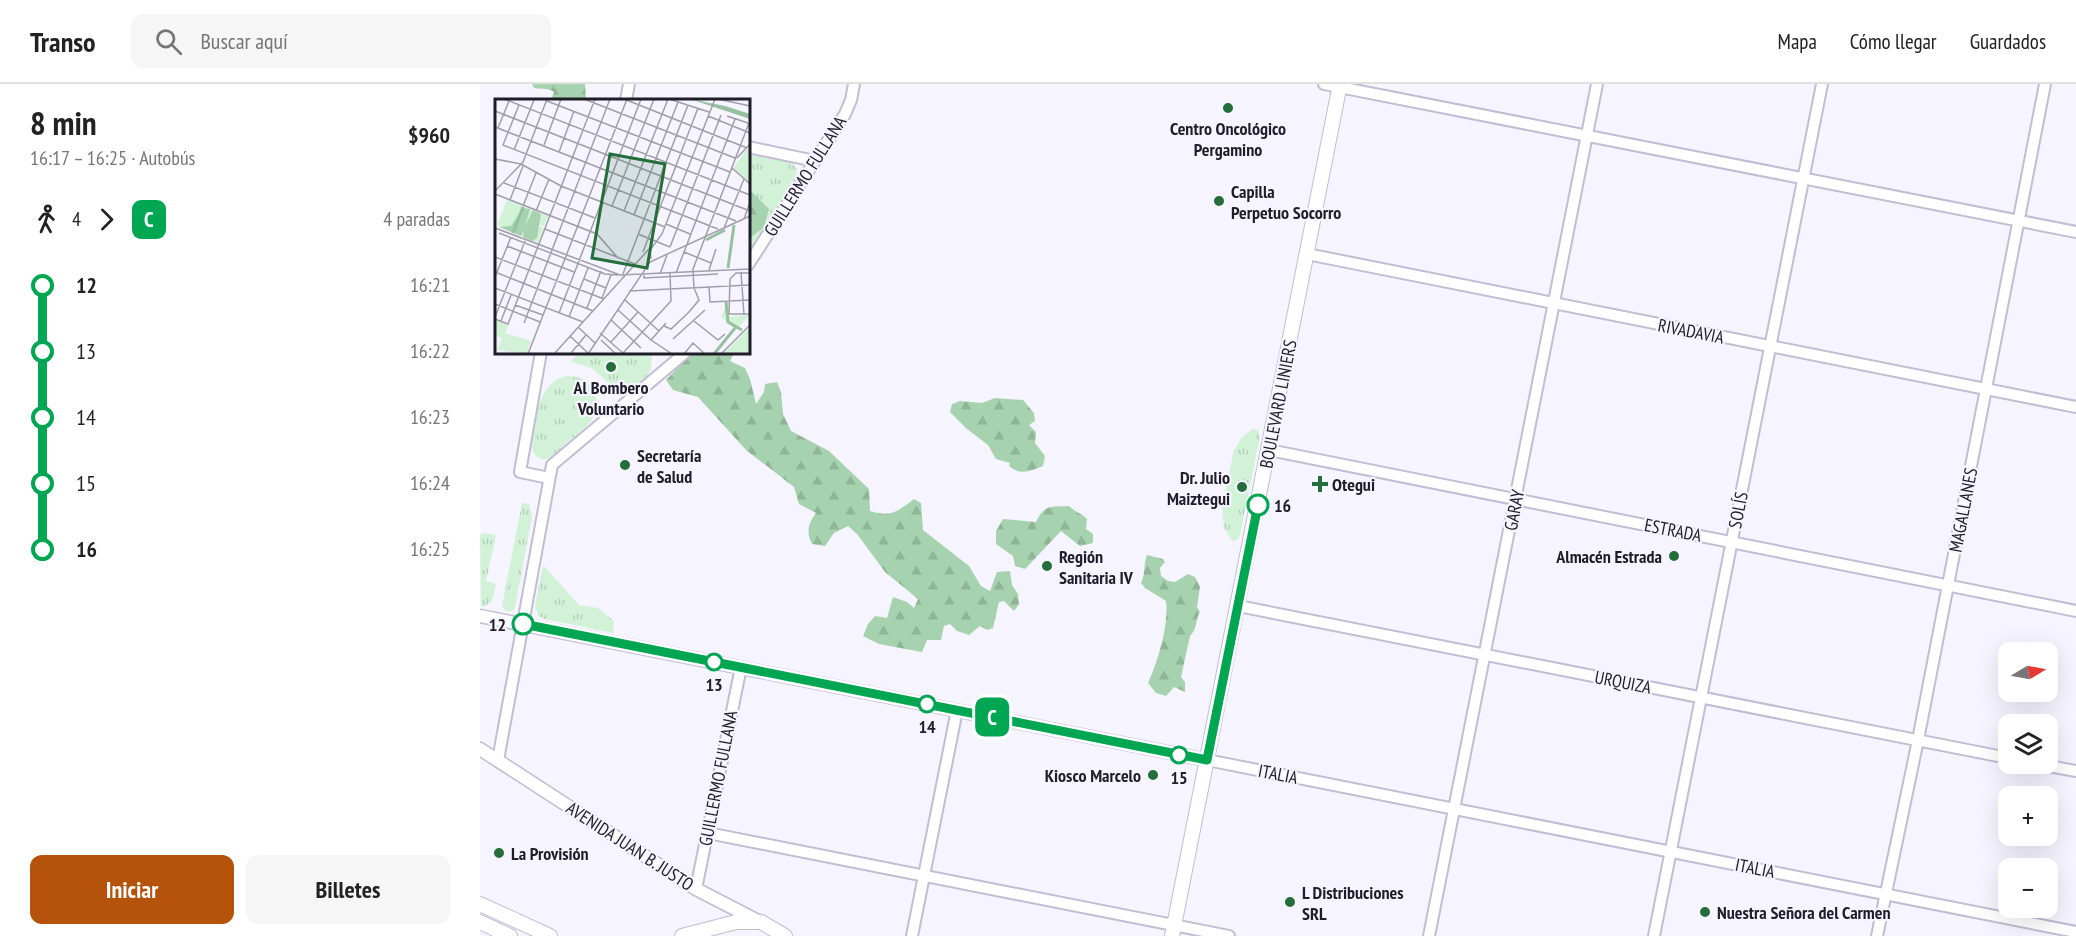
<!DOCTYPE html>
<html lang="es">
<head>
<meta charset="utf-8">
<style>
	:root { --surface:#fff; --page:#f6f6f6; --text:#222; --muted:#767676; --line:#e0e0e0; --accent:#b45309 }
	body { margin:0; font-family:"PT Sans Narrow",sans-serif; background:var(--page); color:var(--text); height:100vh; display:flex; flex-direction:column; font-size:22px; white-space:nowrap }
	* { box-sizing:border-box; margin:0 }
	p { font-size:20px; color:var(--muted) }
	.icon { flex:none; width:33px; height:33px; fill:none; stroke:currentColor; stroke-width:2; stroke-linecap:round; stroke-linejoin:round }
	.map { position:relative; flex:1; overflow:hidden }
	.panel { display:flex; flex-direction:column; background:var(--surface); width:480px }
	.panel>* { flex:none }
	.badge { padding:0 12px; border-radius:9px; font-size:21px; line-height:39px }
	.needle { width:39px; rotate:80deg }
	.controls { position:absolute; left:1518px; top:558px; display:grid; gap:12px }
	.controls a { display:grid; place-items:center; width:60px; height:60px; border-radius:12px; background:var(--surface); box-shadow:0 6px 24px #0002; font-size:30px }
	.map>.badge { position:absolute; translate:-50% -50%; box-shadow:0 0 0 3px #fff }
	.legs { display:flex; align-items:center; gap:9px; height:66px; padding:0 30px; font-size:20px }
	.legs p { margin-inline-start:auto }
	.summary { display:flex; align-items:center; justify-content:space-between; height:102px; padding:0 30px }
	h1 { font-size:33px; font-weight:700; line-height:45px }
	.cta { display:flex; gap:12px; margin-top:auto; padding:12px 30px }
	.cta a { flex:1; height:69px; border-radius:12px; background:var(--accent); color:#fff; font-size:24px; font-weight:700; line-height:69px; text-align:center }
	.cta a+a { background:var(--page); color:var(--text) }
	ul { padding:0 30px; list-style:none }
	li { display:flex; align-items:center; gap:21px; height:66px; font-size:22px }
	li i { display:grid; place-items:center; width:9px; height:100%; margin:0 8px; background:currentColor }
	li i::after { content:''; width:15px; height:15px; margin:-8px; border:4px solid; border-radius:50%; background:var(--surface) }
	li p { margin-inline-start:auto }
	li:first-child i { background:linear-gradient(#0000 50%,currentColor 0) }
	li:last-child i { background:linear-gradient(currentColor 50%,#0000 0) }
	header { display:flex; align-items:center; gap:36px; box-sizing:border-box; height:84px; padding:0 30px; background:var(--surface); border-bottom:2px solid var(--line) }
	header strong { font-size:28px }
	nav { display:flex; gap:33px; margin-inline-start:auto; font-size:21px }
	.search { width:420px; height:54px; background:var(--page); display:flex; align-items:center; gap:15px; box-sizing:border-box; padding:0 21px; border-radius:12px; color:var(--muted); font-size:22px }
	main { display:flex; flex:1; min-height:0 }
	.map>svg:first-child { display:block }
	.grass { fill:url(#grass-tufts) }
	.forest { fill:url(#forest-firs) }
	.lines { fill:none; stroke-linecap:round; stroke-linejoin:round }
	.minor-casing { stroke:#c0bdd5; stroke-width:14 }
	.tertiary-casing { stroke:#c0bdd5; stroke-width:15 }
	.secondary-casing { stroke:#c0bdd5; stroke-width:16 }
	.minor { stroke:#fff; stroke-width:10 }
	.tertiary { stroke:#fff; stroke-width:12 }
	.secondary { stroke:#fff; stroke-width:14 }
	.line-1-casing { stroke:#fff; stroke-width:14 }
	.line-1 { stroke:#00a651; stroke-width:9 }
	.poi-dot { fill:#236e3b; stroke:#f6f4ff; stroke-width:2 }
	.stop-1-dot { fill:#fff; stroke:#00a651; stroke-width:3 }
	.labels { text-anchor:middle; dominant-baseline:central; stroke-width:4.5; stroke-linejoin:round; paint-order:stroke }
	.poi-label { font-size:18px; font-weight:bold; fill:#1f1d26; stroke:#f6f4ff; text-anchor:start }
	.street-label { font-size:18px; fill:#1f1d26; stroke:#f6f4ff }
	.stop-label { font-size:18px; font-weight:bold; fill:#1f1d26; stroke:#f6f4ff }
	.inset-river { fill:none; stroke:#96c09f; stroke-width:3 }
	.inset-road { fill:none; stroke:#a09ea8; stroke-width:1.5 }
	.view { fill:#236e3b; fill-opacity:0.15; stroke:#236e3b; stroke-width:3 }
	.inset-edge { fill:none; stroke:#1f1d26; stroke-width:3 }
</style>
</head>
<body>
<header>
<strong>Transo</strong>
<div class="search"><svg class="icon" aria-label="search" viewBox="0 0 24 24"><circle cx="10" cy="10" r="6"/><path d="M15 15l6 6"/></svg>Buscar aquí</div>
<nav><a>Mapa</a><a>Cómo llegar</a><a>Guardados</a></nav>
</header>
<main>
<section class="panel">
<div class="summary"><div><h1>8 min</h1><p>16:17 – 16:25 · Autobús</p></div><b>$960</b></div>
<div class="legs"><svg class="icon" aria-label="walk" viewBox="0 0 24 24"><circle cx="13" cy="4" r="2"/><path d="M13 8l-2 6 4 7M11 14l-3 7M7 12l3-4h3l4 4"/></svg>4<svg class="icon" aria-label="forward" viewBox="0 0 24 24"><path d="M9 5l7 7-7 7"/></svg><b class="badge" style="background:#00a651;color:#fff">C</b><p>4 paradas</p></div>
<ul>
<li><i style="color:#00a651"></i><b>12</b><p>16:21</p></li>
<li><i style="color:#00a651"></i><span>13</span><p>16:22</p></li>
<li><i style="color:#00a651"></i><span>14</span><p>16:23</p></li>
<li><i style="color:#00a651"></i><span>15</span><p>16:24</p></li>
<li><i style="color:#00a651"></i><b>16</b><p>16:25</p></li>
</ul>
<div class="cta"><a>Iniciar</a><a>Billetes</a></div>
</section>
<div class="map">
<svg width="1596" height="852" viewBox="0 0 1596 852">
	<defs>
		<pattern id="grass-tufts" width="24" height="20" patternUnits="userSpaceOnUse" patternTransform="scale(1.5)"><rect width="24" height="20" fill="#d2f2d8"/><path d="M3 7l-1-3M5 7V3M7 7l1-3M15 17l-1-3M17 17v-4M19 17l1-3" fill="none" stroke="#b4cfb9"/></pattern>
		<pattern id="forest-firs" width="22" height="20" patternUnits="userSpaceOnUse" patternTransform="scale(1.5)"><rect width="22" height="20" fill="#a7d2af"/><path d="M5 1l3.5 6h-7zM16 11l3.5 6h-7z" fill="#8fb496"/></pattern>
	</defs>
	<rect width="100%" height="100%" fill="#f6f4ff"/>
	<g class="grass">
		<path d="M269,70L311,78L317,85L316,94L269,168Z"/>
		<path d="M102,269H172L171,285L168,291L157,300L150,303H139L130,301L112,284L91,278V276Z"/>
		<path d="M86,292C98,292 107,295 113,306C127,331 101,347 84,361C79,366 72,374 66,375C58,376 54,371 52,365C55,340 56,299 86,292Z"/>
		<path d="M773,345L778,346L780,353L760,451L757,456L752,457L744,444L742,424L754,366L762,353Z"/>
		<path d="M42,419L49,420L52,433L35,523L32,527L27,528L22,522Z"/>
		<path d="M3,449L16,451L6,497L16,500C14,510 14,521 1,523L0,451Z"/>
		<path d="M63,481L99,521L118,524L134,537L133,549L65,535L58,532L55,521Z"/>
	</g>
	<g class="forest">
		<path d="M52,0H105L106,16H71L74,8C67,3 61,6 54,4Z"/>
		<path d="M269,105L289,125L284,143L269,155Z"/>
		<path d="M212,269H254L250,277L265,284L270,295L276,320L284,308L285,300L297,298L301,308L303,330L311,347L349,367L389,405L390,427C411,434 418,427 434,415L441,419L443,446L489,482L501,502L510,507L517,488L530,487L532,501L538,510L539,520L534,527L524,517L519,518L513,544L507,546L500,542L489,551L477,547L470,540L464,542L461,556H447L442,568L399,560L383,552L388,540L395,532L407,534L413,513L427,518L434,524L438,515L405,488L377,450L368,442L354,449L345,462L332,460C326,448 328,440 336,429L319,420L314,403L266,366L218,313L193,306L186,296Z"/>
		<path d="M515,314L543,316L554,329L555,337L549,341L556,348L555,359L565,372L563,382C551,387 540,392 529,382L530,379L516,375L508,361L487,345L470,328L472,320L480,317L502,319Z"/>
		<path d="M589,422C595,428 601,429 607,435L606,445L613,450V459L600,462L581,447L545,485L535,482L533,472L516,460V447L523,435L556,438C565,420 570,423 589,422Z"/>
		<path d="M667,471L683,475L685,478L680,484L681,492L688,497L695,498L708,490L715,493L720,503L717,523L720,528C715,536 718,544 710,552L701,593L705,598V608L694,603L686,612L676,609L668,599C678,577 689,541 686,517L665,504L661,499C666,489 663,481 667,471Z"/>
	</g>
	<g class="lines">
		<defs>
			<g id="minor">
				<path d="M844,0L1596,148"/>
				<path d="M146,16L149,0"/>
				<path d="M268,63L335,77"/>
				<path d="M827,170L1596,323"/>
				<path d="M268,181L365,30L371,16L374,0"/>
				<path d="M61,268L40,388L69,394"/>
				<path d="M789,366L1596,527"/>
				<path d="M758,522L1528,674"/>
				<path d="M18,676L72,381L206,268"/>
				<path d="M727,676L1596,848"/>
				<path d="M1558,680L1596,687"/>
				<path d="M228,749L749,852"/>
				<path d="M216,805L261,583"/>
				<path d="M432,852L477,626"/>
				<path d="M949,852L1117,0"/>
				<path d="M1174,852L1342,0"/>
				<path d="M1397,852L1438,656L1565,0"/>
			</g>
			<g id="tertiary">
				<path d="M0,532L727,676"/>
				<path d="M0,665L216,805L280,838"/>
			</g>
			<g id="secondary">
				<path d="M0,820L70,852"/>
				<path d="M0,838L30,852"/>
				<path d="M202,852L256,838H281L305,852"/>
				<path d="M692,852L860,0"/>
			</g>
		</defs>
		<use href="#minor" class="minor-casing"/>
		<use href="#tertiary" class="tertiary-casing"/>
		<use href="#secondary" class="secondary-casing"/>
		<use href="#minor" class="minor"/>
		<use href="#tertiary" class="tertiary"/>
		<use href="#secondary" class="secondary"/>
	</g>
	<g class="lines">
		<defs>
			<path id="line-1" d="M43,540L727,676L778,421"/>
		</defs>
		<use href="#line-1" class="line-1-casing"/>
		<use href="#line-1" class="line-1"/>
	</g>
	<g class="poi-dot">
		<circle cx="748" cy="24" r="6"/>
		<circle cx="739" cy="117" r="6"/>
		<circle cx="131" cy="283" r="6"/>
		<circle cx="145" cy="381" r="6"/>
		<path d="M837 391h6v6h6v6h-6v6h-6v-6h-6v-6h6z"/>
		<circle cx="762" cy="403" r="6"/>
		<circle cx="1194" cy="472" r="6"/>
		<circle cx="567" cy="482" r="6"/>
		<circle cx="673" cy="691" r="6"/>
		<circle cx="19" cy="769" r="6"/>
		<circle cx="810" cy="818" r="6"/>
		<circle cx="1225" cy="828" r="6"/>
	</g>
	<g class="stop-1-dot">
		<circle cx="778" cy="421" r="10"/>
		<circle cx="43" cy="540" r="10"/>
		<circle cx="234" cy="578" r="8"/>
		<circle cx="447" cy="620" r="8"/>
		<circle cx="699" cy="671" r="8"/>
	</g>
	<g class="labels">
		<g class="poi-label">
			<text x="748" y="44" text-anchor="middle">Centro Oncológico<tspan x="748" dy="21">Pergamino</tspan></text>
			<text x="751" y="107">Capilla<tspan x="751" dy="21">Perpetuo Socorro</tspan></text>
			<text x="131" y="303" text-anchor="middle">Al Bombero<tspan x="131" dy="21">Voluntario</tspan></text>
			<text x="157" y="371">Secretaría<tspan x="157" dy="21">de Salud</tspan></text>
			<text x="750" y="393" text-anchor="end">Dr. Julio<tspan x="750" dy="21">Maiztegui</tspan></text>
			<text x="852" y="400">Otegui</text>
			<text x="579" y="472">Región<tspan x="579" dy="21">Sanitaria IV</tspan></text>
			<text x="1182" y="472" text-anchor="end">Almacén Estrada</text>
			<text x="661" y="691" text-anchor="end">Kiosco Marcelo</text>
			<text x="31" y="769">La Provisión</text>
			<text x="822" y="808">L Distribuciones<tspan x="822" dy="21">SRL</tspan></text>
			<text x="1237" y="828">Nuestra Señora del Carmen</text>
		</g>
		<g class="street-label">
			<text transform="translate(325 92) rotate(-58)">GUILLERMO FULLANA</text>
			<text transform="translate(1211 247) rotate(11)">RIVADAVIA</text>
			<text transform="translate(798 320) rotate(-79)">BOULEVARD LINIERS</text>
			<text transform="translate(1034 426) rotate(-79)">GARAY</text>
			<text transform="translate(1258 426) rotate(-79)">SOLÍS</text>
			<text transform="translate(1483 426) rotate(-79)">MAGALLANES</text>
			<text transform="translate(1193 446) rotate(11)">ESTRADA</text>
			<text transform="translate(1143 598) rotate(11)">URQUIZA</text>
			<text transform="translate(798 690) rotate(11)">ITALIA</text>
			<text transform="translate(238 694) rotate(-79)">GUILLERMO FULLANA</text>
			<text transform="translate(150 762) rotate(33)">AVENIDA JUAN B. JUSTO</text>
			<text transform="translate(1275 784) rotate(11)">ITALIA</text>
		</g>
		<g class="stop-label">
			<text x="794" y="421" text-anchor="start">16</text>
			<text x="26" y="540" text-anchor="end">12</text>
			<text x="234" y="600">13</text>
			<text x="447" y="642">14</text>
			<text x="699" y="693">15</text>
		</g>
	</g>
	<g transform="translate(15 15)">
		<rect width="255" height="255" fill="#f6f4ff"/>
		<path d="M255,46V85L238,69ZM12,101L53,117L49,127L36,124L49,129L43,144L2,126ZM233,202L234,218L255,216L241,231L226,218ZM0,221L13,226L10,234L36,242L32,255L2,251L7,239L0,236ZM255,228V255H228Z" fill="#d2f2d8"/>
		<path d="M28,109L35,110L30,127L38,111L46,115L42,139L37,142L28,138L29,131L26,137L4,128L16,127Z" fill="#a7d2af"/>
		<path d="M195,0L230,7L255,15V20Z" fill="#96c09f"/>
		<path class="inset-river" d="M18,134L28,108M211,141L230,131M233,169L239,126M231,203L233,223L247,231M219,255L240,229"/>
		<path class="inset-road" d="M9,0L255,96M89,0L240,59M129,0L252,49M174,0L214,13M223,0L255,7M52,2L235,73M24,6L8,46L223,130M0,12L255,112M213,17L255,34M232,17L253,24M0,28L241,122M3,29L14,2M49,46L66,0M19,51L39,1M64,53L79,12M242,59L255,45M0,60L26,65M26,65L66,87L170,128M237,69L255,85M9,84L100,119M0,92L28,63L52,0M0,95L102,135L123,159M15,101L28,67M28,107L41,74M117,107L159,0M41,112L54,80M129,112L173,0M139,116L183,3M249,120L255,103M171,125L195,135M0,129L125,176L255,170M229,129L249,80M50,130L140,165M4,134L110,175L123,176M143,135L175,148M12,147L79,173M175,148L226,16M148,153L203,9M189,153L216,164M0,158L109,200M156,160L155,151L167,135L220,0M214,171L221,150M0,173L98,212M246,173L249,216M181,174L240,20M255,174H241L235,180L234,215H255M128,175L193,6M165,175L172,156M149,176V179L223,175M0,178L16,138M89,180L111,189M214,188L215,203L255,201M0,189L88,223M199,189L198,170L254,24M134,192L255,186M107,199L116,176M130,201L164,232M0,205L45,223M20,206L48,216M92,209L106,172M123,211L156,241L177,255M64,214L146,0M0,218L30,142M74,218L93,169M0,220L13,225L100,0M116,221L146,249M6,222L16,196M199,222L223,241L230,235M29,224L115,0M169,227L176,230L194,213L204,201L199,189M83,228L100,244M105,234L129,255M75,237L93,254M178,240L210,211M106,241L121,255M156,241L171,224M116,243L143,213M76,254L91,236M128,254L176,202L175,174M33,255L132,0M59,255L154,150M93,255L155,163L255,117M189,255L198,244L210,255M226,255L255,226"/>
		<path class="view" d="M115,55L170,65L152,169L97,159Z"/>
		<rect width="255" height="255" class="inset-edge"/>
	</g>
</svg>
<div class="controls">
<a><svg class="needle" viewBox="-14 -14 28 28"><path d="M0-13l5 13h-10z" fill="#e53935"/><path d="M0 13l5-13h-10z" fill="#767676"/></svg></a>
<a><svg class="icon" aria-label="layers" viewBox="0 0 24 24"><path d="M12 4l9 5-9 5-9-5zM3 14l9 5 9-5"/></svg></a>
<a>+</a>
<a>−</a>
</div>
<b class="badge" style="left:512px;top:633px;background:#00a651;color:#fff">C</b>
</div>
</main>
</body>
</html>
